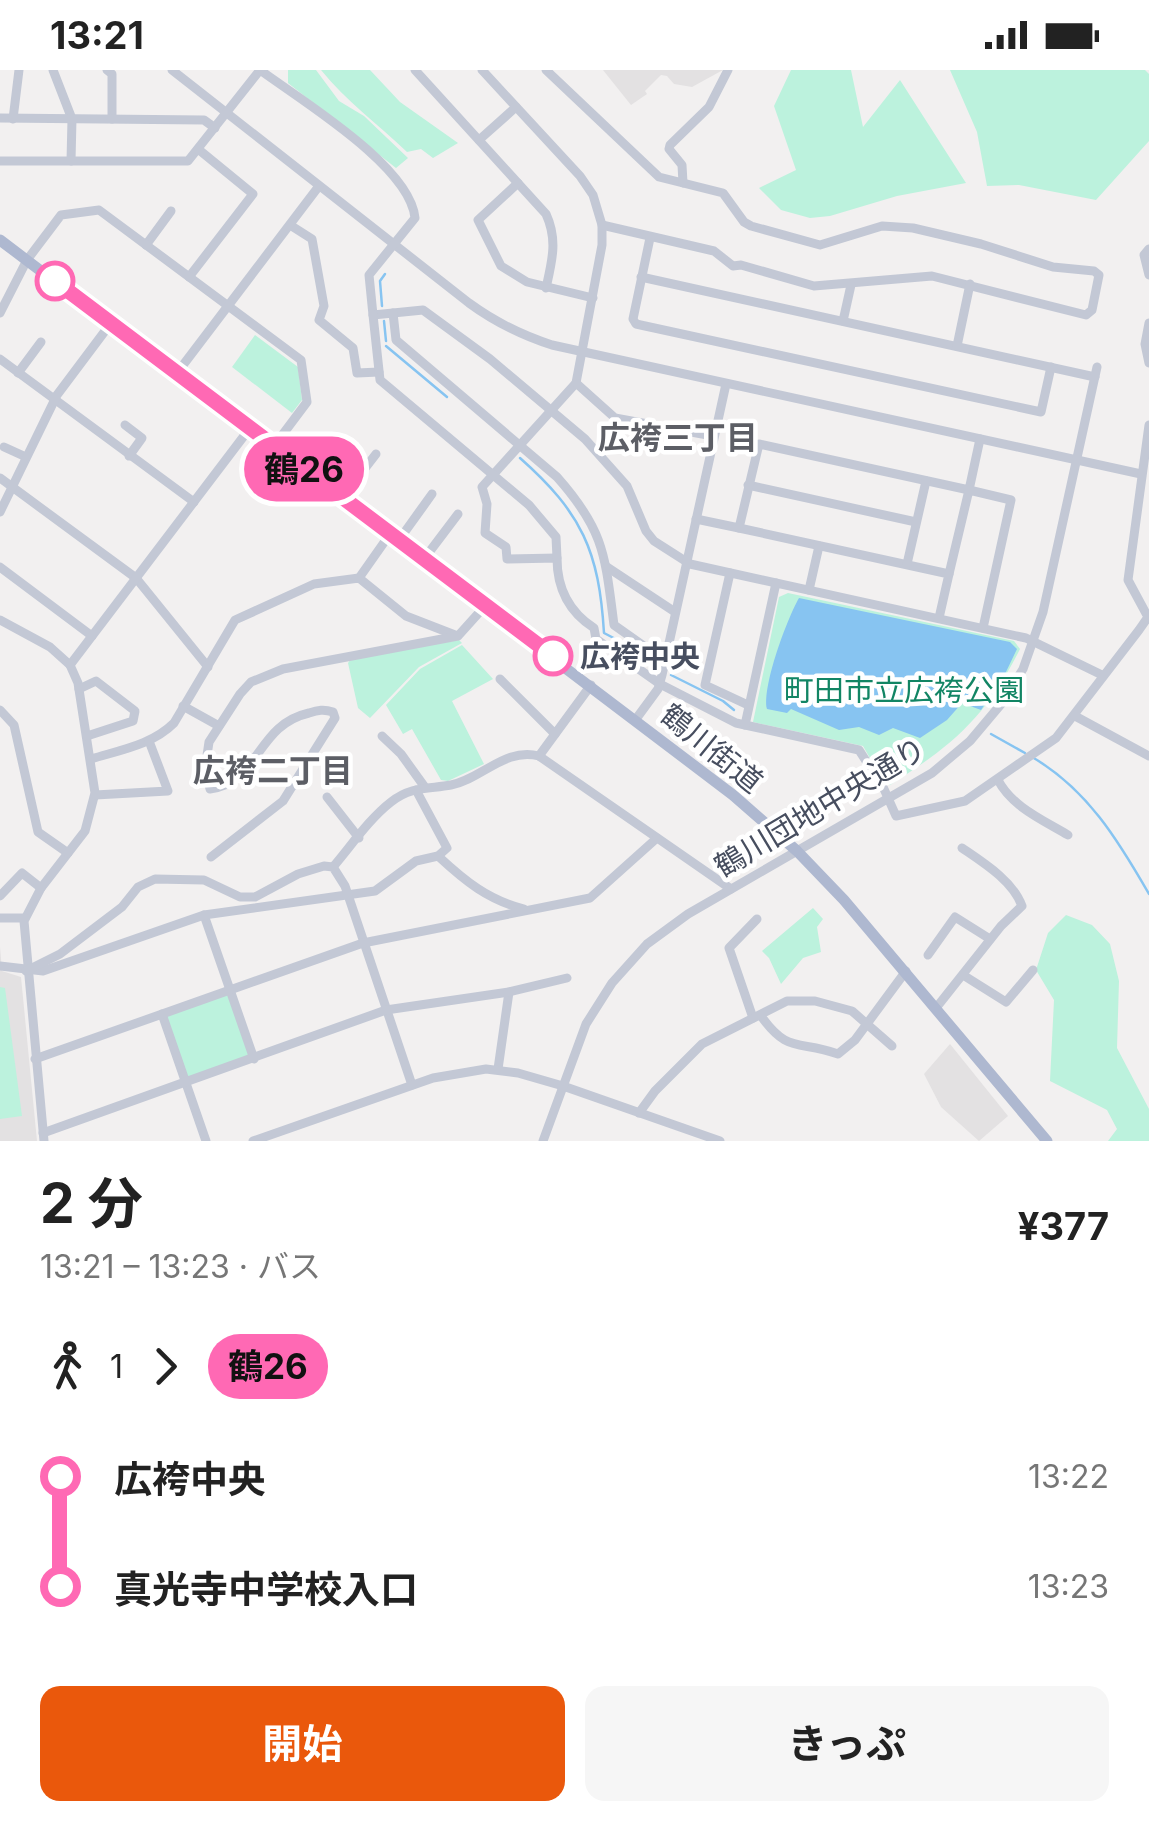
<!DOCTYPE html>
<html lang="ja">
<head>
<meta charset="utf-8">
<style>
	:root { --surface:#fff; --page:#f6f6f6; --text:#222; --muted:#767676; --accent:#ea580c }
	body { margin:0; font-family:Inter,"Noto Sans JP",sans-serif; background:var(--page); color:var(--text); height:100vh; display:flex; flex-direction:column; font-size:38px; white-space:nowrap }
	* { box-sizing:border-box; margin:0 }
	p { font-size:32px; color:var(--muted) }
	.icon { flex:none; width:55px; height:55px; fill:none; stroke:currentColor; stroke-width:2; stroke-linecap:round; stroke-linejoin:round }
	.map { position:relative; height:1071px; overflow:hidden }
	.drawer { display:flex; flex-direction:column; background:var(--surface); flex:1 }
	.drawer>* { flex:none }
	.badge { padding:0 20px; border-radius:32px; font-size:35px; line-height:65px }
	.map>.badge { position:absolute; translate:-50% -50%; box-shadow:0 0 0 5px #fff }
	.legs { display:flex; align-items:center; gap:15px; height:110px; padding:0 40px; font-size:32px }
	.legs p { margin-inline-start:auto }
	.head { display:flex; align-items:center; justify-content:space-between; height:170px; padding:0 40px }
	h1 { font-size:55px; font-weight:700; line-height:75px }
	.cta { display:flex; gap:20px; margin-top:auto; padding:20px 40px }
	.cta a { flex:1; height:115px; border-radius:20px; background:var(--accent); color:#fff; font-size:40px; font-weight:700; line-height:115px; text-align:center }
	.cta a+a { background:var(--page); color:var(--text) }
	ul { padding:0 40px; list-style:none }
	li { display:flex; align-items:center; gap:35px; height:110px; font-size:38px }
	li i { display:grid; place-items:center; width:15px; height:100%; margin:0 12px; background:currentColor }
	li i::after { content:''; width:25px; height:25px; margin:-12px; border:8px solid; border-radius:50%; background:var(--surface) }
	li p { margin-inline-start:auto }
	li:first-child i { background:linear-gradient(#0000 50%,currentColor 0) }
	li:last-child i { background:linear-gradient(currentColor 50%,#0000 0) }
	.status { display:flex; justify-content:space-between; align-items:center; height:70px; padding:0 50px; background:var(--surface); direction:ltr }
	.status svg { height:28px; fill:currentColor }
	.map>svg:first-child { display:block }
	.education { fill:#e3e1e2 }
	.green { fill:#bcf2dd }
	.water { fill:#87c4f1 }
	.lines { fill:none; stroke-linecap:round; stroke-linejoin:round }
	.stream { stroke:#87c4f1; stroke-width:2.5 }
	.minor { stroke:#c3c8d5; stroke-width:9 }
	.major { stroke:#aeb8d0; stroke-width:11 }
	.line-1-casing { stroke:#fff; stroke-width:22 }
	.line-1 { stroke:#ff69b4; stroke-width:15 }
	.stop-1-dot { fill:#fff; stroke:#ff69b4; stroke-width:5 }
	.labels { text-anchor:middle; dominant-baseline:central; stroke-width:9; stroke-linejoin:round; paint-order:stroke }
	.stop-label { font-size:30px; font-weight:bold; fill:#474e5f; stroke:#fff; text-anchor:start }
	.park-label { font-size:30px; fill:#128564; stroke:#fff }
	.street-label { font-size:30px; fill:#474e5f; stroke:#fff }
	.neighbourhood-label { font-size:32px; font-weight:bold; fill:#5c5e65; stroke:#fff }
</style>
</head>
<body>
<div class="status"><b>13:21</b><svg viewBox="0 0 49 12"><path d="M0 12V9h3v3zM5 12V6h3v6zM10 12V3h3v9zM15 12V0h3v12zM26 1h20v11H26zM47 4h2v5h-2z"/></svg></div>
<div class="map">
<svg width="1149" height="1071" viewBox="0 0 1149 1071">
	<rect width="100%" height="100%" fill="#f2f0f0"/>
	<g class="education">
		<path d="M603,0H723L692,17L674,14L667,6L661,5L645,21L647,24L631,35Z"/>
		<path d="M0,877L2,901L21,907L37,1071H0Z"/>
		<path d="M950,974L1008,1046L979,1071L941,1037L924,1004Z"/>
	</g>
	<g class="green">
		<path d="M288,0H316L339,31L364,46L408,88L396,98L288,13Z"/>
		<path d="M321,0H370L400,32L458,73L433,88L421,79L407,82C378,54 346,31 321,0Z"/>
		<path d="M791,0H851L863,57L900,10L966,113L897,126L830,146L810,148L781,140L759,118L796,100L774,36Z"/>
		<path d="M950,0H1145L1149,4V71L1096,130L1019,115L987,116L977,62Z"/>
		<path d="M255,265L298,297L302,330L292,343L232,297Z"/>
		<path d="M788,523L1014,571L1020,579C985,648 954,674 890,715L885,714L863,676L753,652L779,527Z"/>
		<path d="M459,570L462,573L419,597L370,648L358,638L348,593L351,589Z"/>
		<path d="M462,575L493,609L452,631L484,694L448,711L441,710L412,659L403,664L386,635L420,599Z"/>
		<path d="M813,838L823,849L817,857L821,882L803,888L781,914L769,888L762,881Z"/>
		<path d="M1066,845L1092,855L1110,874L1119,911L1117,978L1149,1039V1071H1108L1117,1059L1107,1040L1050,1011L1054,930L1036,900L1048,863Z"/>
		<path d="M0,917L5,918L22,1046L0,1049Z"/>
		<path d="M230,923L251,987L187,1009L163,946Z"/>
	</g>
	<path class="water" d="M799,528L1010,572L1017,579L1005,604L981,640L962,633L947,650L920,668L893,658L879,665L859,657L839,660L791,639L787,643L767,639C762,616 787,549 799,528Z"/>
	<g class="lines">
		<g class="stream">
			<path d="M382,236L380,211L385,204"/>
			<path d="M384,251L386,271"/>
			<path d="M386,276L447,327"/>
			<path d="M520,388C582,443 599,481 604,563L631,577L655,596"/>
			<path d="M671,605L723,631L734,640"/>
			<path d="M991,664L1025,683"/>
			<path d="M1032,687C1087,719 1118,770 1149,824"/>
		</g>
		<g class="minor">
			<path d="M53,0L72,49L71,91"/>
			<path d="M107,0L112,4V49"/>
			<path d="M172,0L469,233C495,252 521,265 552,275L1141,404"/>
			<path d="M260,0C302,31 410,96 415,148L369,205L373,245L423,240L490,289L585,369L627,416L646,461L654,471L690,494L1026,568L1102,605"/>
			<path d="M415,0L546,144C558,170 552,191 546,218"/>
			<path d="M482,0L580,106L593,125L602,155V175L576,313L482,417L487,434L485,463L506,477L507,489L557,488C557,518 569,542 594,558L596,569L660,614L736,653L859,680L884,719L896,746L965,731L1056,668L1139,560L1148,547L1128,510L1149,355"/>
			<path d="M546,0L659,107L723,123L744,152L751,156L820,175L882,156L913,158L981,174L1053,197L1094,201L1099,205L1092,240L1086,245L932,206L814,216L741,195L733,196L714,181L602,155"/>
			<path d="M0,48L204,50L215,58"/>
			<path d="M13,49L19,0"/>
			<path d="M479,70L516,37"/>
			<path d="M0,91H188L260,0"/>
			<path d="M518,113L478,150L501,196L527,212L593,228"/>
			<path d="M683,113L682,95L669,79L670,75L709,37L728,0"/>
			<path d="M290,155L312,169L324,236L319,250L353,278L357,303L379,302"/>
			<path d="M650,168L633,249L636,254L1041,342L1051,297"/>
			<path d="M146,175L171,141"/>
			<path d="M1149,179L1144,185L1149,205"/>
			<path d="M189,207L253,124L198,79"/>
			<path d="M641,207L1095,307"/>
			<path d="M0,243L27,190L61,145L99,140L301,290L307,332L274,376"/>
			<path d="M393,243L396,270L557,407C605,461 605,486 614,555L665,591"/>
			<path d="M373,245L380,310L529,435L556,467L557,488"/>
			<path d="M843,251L851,215"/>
			<path d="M1149,253L1145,274L1149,293"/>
			<path d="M957,276L970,214"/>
			<path d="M0,289L194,432"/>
			<path d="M18,303L41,272"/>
			<path d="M177,303L319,116"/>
			<path d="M576,313L615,348L713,366"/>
			<path d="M125,355L142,368L129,386"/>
			<path d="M4,377L26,387"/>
			<path d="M0,408L136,508L208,597"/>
			<path d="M748,415L916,452"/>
			<path d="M342,428L376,384"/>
			<path d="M0,442L57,325L111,253"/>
			<path d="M696,449L739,458L759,374L969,420L980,369"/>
			<path d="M739,458L949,504L939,548"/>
			<path d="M399,470L432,424"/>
			<path d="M424,489L458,444"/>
			<path d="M907,494L926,411"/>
			<path d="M0,497L92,566"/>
			<path d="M607,497L675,542"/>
			<path d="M730,503L705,615L748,635"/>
			<path d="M949,504L969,420L1011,430L983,558"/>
			<path d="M359,508L390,464"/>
			<path d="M809,520L819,476"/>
			<path d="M0,550L50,577L70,595L78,613L95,723L85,761L41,818L24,851L44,1071"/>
			<path d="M70,595L250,358"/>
			<path d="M500,609L555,664"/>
			<path d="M79,619L96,611L135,641L133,651L87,666"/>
			<path d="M183,636L219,656"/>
			<path d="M0,640L14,655L38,762L68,783"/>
			<path d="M1075,646L1149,686"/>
			<path d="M636,649L658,619L662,605L726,314"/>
			<path d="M745,655L776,513"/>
			<path d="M382,666L401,684L424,716"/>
			<path d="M539,686L591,615"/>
			<path d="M91,689C120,680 152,675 174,653L235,550L314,514L359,508L406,546L455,565"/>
			<path d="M998,710C1012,737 1043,750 1068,765"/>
			<path d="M95,725L168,721L149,671"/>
			<path d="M327,727L359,768"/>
			<path d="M438,786C465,811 488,830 524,839"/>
			<path d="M211,787L283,731L335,648L333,642C324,639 318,640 309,643C256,655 260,712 210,719L205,699L209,672L240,624L251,612L283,599L458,566L485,536"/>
			<path d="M333,797C351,776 369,749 391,732C411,716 429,719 451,715C482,709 505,677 539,686L731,819"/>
			<path d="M0,826L22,803L41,818"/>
			<path d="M204,845L254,989"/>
			<path d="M0,848H25"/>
			<path d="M928,885L955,847L990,869"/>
			<path d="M0,896L43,901L204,845L375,821L416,791L438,786L447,778L416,720"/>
			<path d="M26,901L60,884L122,837L138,817L155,809L204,810L240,827H255L298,804L324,796L333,797L345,816L412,1015"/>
			<path d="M963,905L1006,932L1033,900"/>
			<path d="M936,938L1001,856L1022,836C1013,811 984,793 962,778"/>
			<path d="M162,944L206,1071"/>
			<path d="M761,946C788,984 798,970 838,984L855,970L906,901"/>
			<path d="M753,948L729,878L757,849"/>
			<path d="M35,989L363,873L590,828L657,768"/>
			<path d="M498,999L509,922"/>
			<path d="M639,1043L655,1021L702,974L787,931H815L852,941L892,976"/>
			<path d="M43,1063L386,940L509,922L567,908"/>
			<path d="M253,1071L433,1008L486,999L518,1003L563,1016L720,1071"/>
			<path d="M543,1071L586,954L612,913L647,874L688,844L932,703L970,671L1002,633L1023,599L1043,542L1097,297"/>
		</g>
		<path class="major" d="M0,170L733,725L797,781L844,830L1047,1071"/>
	</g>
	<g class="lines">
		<defs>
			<path id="line-1" d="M55,211L553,586"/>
		</defs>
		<use href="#line-1" class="line-1-casing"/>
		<use href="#line-1" class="line-1"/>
	</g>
	<g class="stop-1-dot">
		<circle cx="55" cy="211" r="18"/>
		<circle cx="553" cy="586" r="18"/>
	</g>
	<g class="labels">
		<g class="stop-label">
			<text x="580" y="586">広袴中央</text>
		</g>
		<g class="park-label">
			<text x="904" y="620">町田市立広袴公園</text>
		</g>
		<g class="street-label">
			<text transform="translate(712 678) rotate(39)">鶴川街道</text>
			<text transform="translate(820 737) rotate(-31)">鶴川団地中央通り</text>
		</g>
		<g class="neighbourhood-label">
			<text x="678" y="367">広袴三丁目</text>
			<text x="273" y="700">広袴二丁目</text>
		</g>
	</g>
</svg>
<b class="badge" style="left:304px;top:399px;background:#ff69b4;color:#111">鶴26</b>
</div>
<section class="drawer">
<div class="head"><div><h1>2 分</h1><p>13:21 – 13:23 · バス</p></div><b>¥377</b></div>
<div class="legs"><svg class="icon" aria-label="walk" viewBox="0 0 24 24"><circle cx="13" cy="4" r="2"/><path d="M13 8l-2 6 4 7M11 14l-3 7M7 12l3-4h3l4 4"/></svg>1<svg class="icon" aria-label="forward" viewBox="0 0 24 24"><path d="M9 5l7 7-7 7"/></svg><b class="badge" style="background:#ff69b4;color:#111">鶴26</b></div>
<ul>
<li><i style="color:#ff69b4"></i><b>広袴中央</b><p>13:22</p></li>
<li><i style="color:#ff69b4"></i><b>真光寺中学校入口</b><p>13:23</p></li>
</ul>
<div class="cta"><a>開始</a><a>きっぷ</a></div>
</section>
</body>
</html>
